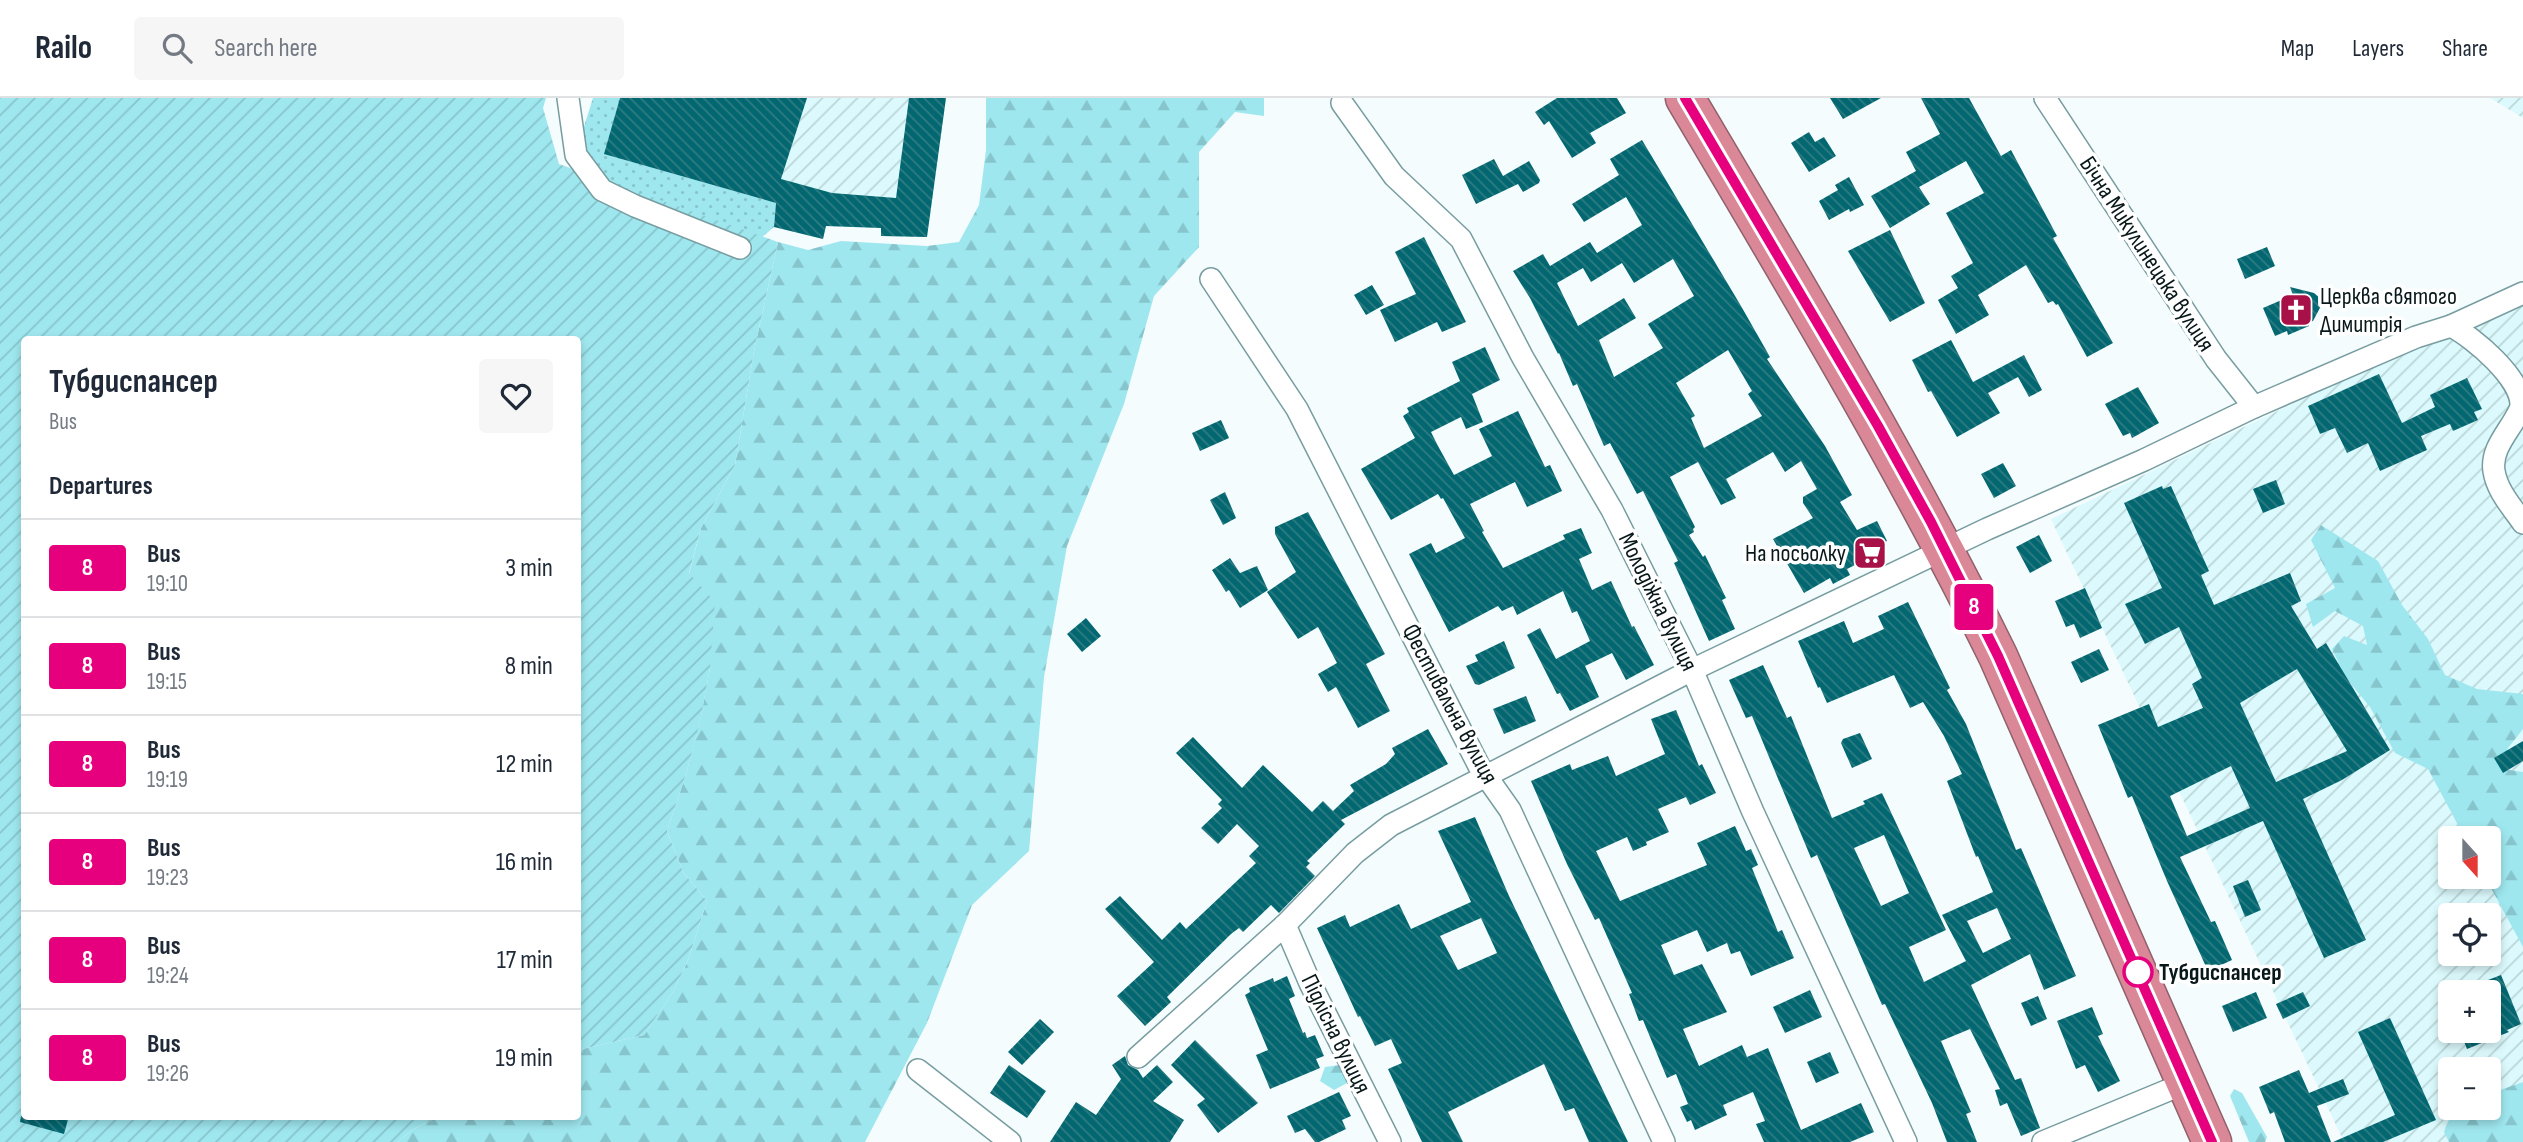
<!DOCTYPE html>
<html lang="en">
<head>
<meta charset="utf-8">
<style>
	:root { --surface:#fff; --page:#f6f6f7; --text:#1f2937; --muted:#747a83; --line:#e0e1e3 }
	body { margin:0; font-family:"Sofia Sans Condensed",sans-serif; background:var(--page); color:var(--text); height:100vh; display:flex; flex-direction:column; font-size:26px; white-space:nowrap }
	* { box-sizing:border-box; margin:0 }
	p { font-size:23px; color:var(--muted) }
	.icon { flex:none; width:38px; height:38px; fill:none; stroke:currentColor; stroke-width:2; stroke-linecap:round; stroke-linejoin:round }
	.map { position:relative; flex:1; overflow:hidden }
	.details { position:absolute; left:21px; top:238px; width:560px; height:784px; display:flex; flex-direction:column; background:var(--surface); border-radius:7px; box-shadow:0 4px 10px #0003 }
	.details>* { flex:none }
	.badge { padding:0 14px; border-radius:5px; font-size:24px; line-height:46px }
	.needle { width:46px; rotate:159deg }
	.tools { position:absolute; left:2438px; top:728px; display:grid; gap:14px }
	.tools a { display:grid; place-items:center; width:63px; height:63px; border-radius:7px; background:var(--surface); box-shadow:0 4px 10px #0003; font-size:35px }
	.map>.badge { position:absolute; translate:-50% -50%; box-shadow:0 0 0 4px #fff }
	h2 { padding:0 28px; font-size:26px; line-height:63px }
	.round { display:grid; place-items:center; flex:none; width:74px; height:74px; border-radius:7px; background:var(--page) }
	.head { display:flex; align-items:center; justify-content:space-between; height:119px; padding:0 28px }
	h1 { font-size:33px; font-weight:700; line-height:52px }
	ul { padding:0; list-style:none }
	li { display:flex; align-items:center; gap:21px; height:98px; padding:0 28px; border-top:2px solid var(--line) }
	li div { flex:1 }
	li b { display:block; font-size:26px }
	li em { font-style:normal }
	li .badge { min-width:77px; font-weight:700; text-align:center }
	header { display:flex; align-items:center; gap:42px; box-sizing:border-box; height:98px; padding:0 35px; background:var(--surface); border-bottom:2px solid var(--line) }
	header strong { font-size:33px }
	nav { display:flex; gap:38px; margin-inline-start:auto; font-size:24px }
	.search { width:490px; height:63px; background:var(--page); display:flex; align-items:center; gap:18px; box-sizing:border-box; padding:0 24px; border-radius:7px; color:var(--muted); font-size:26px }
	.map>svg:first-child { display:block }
	.industrial { fill:url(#industrial-furrows); fill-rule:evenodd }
	.grass { fill:url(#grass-dots) }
	.forest { fill:url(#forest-firs) }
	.garden { fill:url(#garden-furrows) }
	.building { fill:url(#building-back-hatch); fill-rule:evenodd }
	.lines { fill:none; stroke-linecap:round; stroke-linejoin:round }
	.street-casing { stroke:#779da1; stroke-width:24 }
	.highway-casing { stroke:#90606b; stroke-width:41 }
	.street { stroke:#fff; stroke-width:21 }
	.highway { stroke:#da8897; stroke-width:38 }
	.line-casing { stroke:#fff; stroke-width:16 }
	.line { stroke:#e6007e; stroke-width:10 }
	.stop-dot { fill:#fff; stroke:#e6007e; stroke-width:3.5 }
	.labels { text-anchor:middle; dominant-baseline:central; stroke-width:7; stroke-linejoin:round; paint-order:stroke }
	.street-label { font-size:24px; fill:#081719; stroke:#fff }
	.poi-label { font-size:24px; fill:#081719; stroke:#fff; text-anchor:start }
	.stop-label { font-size:24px; font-weight:bold; fill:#081719; stroke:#fff; text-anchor:start }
</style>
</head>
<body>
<header>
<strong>Railo</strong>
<div class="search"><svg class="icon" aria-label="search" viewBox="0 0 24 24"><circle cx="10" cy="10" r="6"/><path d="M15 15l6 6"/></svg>Search here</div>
<nav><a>Map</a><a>Layers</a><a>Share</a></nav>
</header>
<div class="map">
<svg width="2523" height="1044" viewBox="0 0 2523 1044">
	<defs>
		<pattern id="industrial-furrows" width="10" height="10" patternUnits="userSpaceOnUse" patternTransform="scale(1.75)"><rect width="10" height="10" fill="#dcfafd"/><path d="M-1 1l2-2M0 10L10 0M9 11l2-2" fill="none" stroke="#bbd6d8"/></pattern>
		<pattern id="grass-dots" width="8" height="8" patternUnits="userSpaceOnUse" patternTransform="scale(1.75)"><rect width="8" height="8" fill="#9fe7ef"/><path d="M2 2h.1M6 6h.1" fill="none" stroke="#87c5cc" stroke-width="1.8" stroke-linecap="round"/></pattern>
		<pattern id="forest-firs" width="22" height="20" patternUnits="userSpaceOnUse" patternTransform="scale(1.75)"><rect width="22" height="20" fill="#9fe7ef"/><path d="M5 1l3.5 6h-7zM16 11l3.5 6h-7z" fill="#87c5cc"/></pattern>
		<pattern id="garden-furrows" width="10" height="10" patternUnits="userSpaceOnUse" patternTransform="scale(1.75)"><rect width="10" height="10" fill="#9fe7ef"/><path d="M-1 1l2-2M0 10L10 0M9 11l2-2" fill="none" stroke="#87c5cc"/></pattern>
		<pattern id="building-back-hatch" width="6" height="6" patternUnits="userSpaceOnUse" patternTransform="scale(1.75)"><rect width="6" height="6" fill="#026770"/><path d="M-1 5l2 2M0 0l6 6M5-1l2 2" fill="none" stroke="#2f7c82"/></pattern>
	</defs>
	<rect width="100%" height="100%" fill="#f4fcfd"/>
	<g class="industrial">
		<path d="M620,0H946L927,139L881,138V130L826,128L823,141L774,129L775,105L604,56Z"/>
		<path d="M2490,0H2523V20Z"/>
		<path d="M2523,196V1044H2344L2051,421ZM2450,740H2488V779H2450ZM2450,817H2488V856H2450ZM2450,894H2488V933H2450ZM2450,971H2488V1010H2450Z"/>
	</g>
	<path class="grass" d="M593,0H620L605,56L776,105L774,129L761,140L632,95L597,78L579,44Z"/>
	<g class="forest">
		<path d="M986,0H1264V18L1235,14L1199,54V149L1154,198L1124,306L1067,448L1044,579L1029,753L972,807L927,925L865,1044H398L412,1032L438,1019L578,1018V952L644,937L673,894L688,862L707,803L683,774L667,733L686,676L700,623L710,570L689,476L701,430L735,367L754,253L778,144L808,152L841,143L927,148L959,144L979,107L986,52Z"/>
		<path d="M2321,427L2378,463L2402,507L2428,541L2445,577L2477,591L2523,596V631L2508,650L2504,662L2509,672L2523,674V849L2485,779H2488V740H2465L2428,671L2395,655L2370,609L2346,580L2332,551L2344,538L2367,547L2363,528L2335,513L2313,529L2306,506L2335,490L2311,442Z"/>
		<path d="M1340,967L1351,977L1347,985L1334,992L1320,983L1325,969Z"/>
		<path d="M2523,984V1044H2449L2444,1034C2454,1005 2461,1010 2488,1010L2489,996Z"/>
		<path d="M2234,991L2242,995L2267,1039L2265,1044H2249L2230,998Z"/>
	</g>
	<path class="garden" d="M0,0H546L543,10L559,66L778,144L754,253L735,367L701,430L689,475L715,504L710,570L700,624L686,676L667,733L683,774L707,803L688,862L673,894L644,937L578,952V242H24V1018L438,1019L412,1032L398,1044H0Z"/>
	<g class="building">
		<path d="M620,0H807L781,81L832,95L896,100L909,0H946L927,139L881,138V130L826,128L823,141L774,129L776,105L604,56Z"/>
		<path d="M1557,0H1617L1626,15L1590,35L1596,45L1572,60L1549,23L1544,27L1535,14Z"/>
		<path d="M1830,0H1881L1843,21Z"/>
		<path d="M1921,0H1969L2001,58L2011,52L2057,138L2053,140L2113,245L2087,259L2058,206L2056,207L2053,203L2048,205L2026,167L1978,197L1989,217L1956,236L1938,202L1958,190L1951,178L1973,165L1946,115L1984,95L1966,63L1919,89L1930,106L1890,130L1871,98L1916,73L1906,54L1940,36Z"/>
		<path d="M1809,34L1815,44L1824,39L1836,58L1809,74L1791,45Z"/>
		<path d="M1642,42L1741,208L1770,259L1767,261L1825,348L1852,397L1840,404L1857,432L1877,423L1887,443L1878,447L1881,454L1847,471L1850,477L1833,486L1830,480L1804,495L1773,441L1813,420L1803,405V399L1817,391L1801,363L1785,374L1773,354L1726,381L1736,400L1721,407L1698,364L1670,379L1695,429L1693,431L1694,434L1689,437L1703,459L1705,457L1726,500L1722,502L1735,531L1709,543L1674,465L1678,463L1643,393L1637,396L1610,345L1604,348L1577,286L1573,288L1559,255L1558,256L1530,200L1513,173L1543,156L1550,168L1590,144L1597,155L1642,127L1626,99L1584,124L1572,106L1619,77L1610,61ZM1673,161L1694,198L1648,226L1663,250L1614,279L1599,242L1636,220L1624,200L1578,228L1557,185L1583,170L1591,184L1622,165L1634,185ZM1728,252L1752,293L1748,296L1762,318L1704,350L1691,320L1695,318L1676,285Z"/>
		<path d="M1494,61L1503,78L1529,63L1540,82L1539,85L1523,94L1518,86L1476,106L1462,77Z"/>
		<path d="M1849,79L1864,107L1850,114L1849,111L1829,122L1819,103L1838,92L1835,87Z"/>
		<path d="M1890,132L1925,205L1890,224L1848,153Z"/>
		<path d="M1424,139L1466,224L1442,234L1437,224L1395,244L1380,212L1416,196L1395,154Z"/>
		<path d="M2267,149L2275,168L2245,181L2237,161Z"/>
		<path d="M1372,187L1384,207L1366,217L1354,197Z"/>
		<path d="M2290,189L2314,195L2321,201L2322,206L2313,223L2307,225L2309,228L2288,237L2287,233L2275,238L2263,210L2293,197Z"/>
		<path d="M1951,242L1973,284L2024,257L2042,292L2029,299L2018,279L1988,295L2000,315L1957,339L1931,293L1928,294L1912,262Z"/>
		<path d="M1485,249L1500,282L1472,296L1483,324L1466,331L1461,319L1431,334L1438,348L1454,377L1492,358L1479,331L1518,313L1545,369L1550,367L1562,393L1527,409L1515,384L1470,406L1484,433L1482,434L1503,470L1565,441L1563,437L1581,430L1592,455L1579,461L1592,492L1611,483L1632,529L1634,528L1654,567L1626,582L1612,555L1585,568L1599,599L1570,613L1560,595L1557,596L1527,537L1540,530L1556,561L1590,543L1577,513L1572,515L1563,493L1517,517L1513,508L1502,513L1498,508L1449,534L1409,456L1431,445L1436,455L1465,440L1443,400L1441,401L1438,396L1391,422L1361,371L1415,340L1403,318L1409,314L1407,310L1460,283L1452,264Z"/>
		<path d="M2379,276L2402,325L2435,309L2430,297L2467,280L2482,311L2474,314L2478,322L2453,333L2450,326L2421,338L2427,352L2380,373L2368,345L2347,355L2335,330L2320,336L2308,308Z"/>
		<path d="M2138,289L2159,325L2132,340L2130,335L2123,338L2105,306Z"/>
		<path d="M1221,322L1229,340L1200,353L1192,335Z"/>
		<path d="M2003,365L2016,388L1994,400L1981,376Z"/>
		<path d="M2276,382L2285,406L2263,415L2253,391Z"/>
		<path d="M2162,388L2163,391L2171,388L2209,473L2201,477L2214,507L2290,475L2301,503L2291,508L2317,551L2326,545L2390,652L2342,682L2303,701L2366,842L2324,860L2263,723L2180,759L2211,824L2215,823L2232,862L2208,873L2167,783L2132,698L2128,700L2098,627L2149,606L2158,629L2203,610L2192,586L2202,580L2179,529L2145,546L2125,506L2162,490L2124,405ZM2297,571L2347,653L2276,684L2240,605ZM2231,668L2250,710L2187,738L2170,698Z"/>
		<path d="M1225,394L1236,420L1223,427L1210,402Z"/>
		<path d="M1308,414L1385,556L1366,566L1390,613L1358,630L1336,589L1328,594L1318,576L1337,565L1318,529L1298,541L1267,494L1296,474L1275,436V429Z"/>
		<path d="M2039,437L2052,463L2030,475L2016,449Z"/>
		<path d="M1230,460L1240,475L1257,468L1268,492L1240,510L1229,492L1226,494L1212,472Z"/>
		<path d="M2085,490L2102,530L2080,540L2074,526L2066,529L2055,503Z"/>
		<path d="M1908,504L1950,590L1947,592L1966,626L2016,752L2021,750L2076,878L2044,892L2030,856L1971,887L2015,982L2021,980L2040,1030L2021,1038L2007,1005L2000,1008L1995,992L2000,991L1970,931L1941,943L1971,1014L1966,1016L1977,1044H1947L1932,1005L1885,906L1882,907L1817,757L1811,760L1752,618L1746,620L1729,582L1763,567L1787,620L1791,618L1832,720L1865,706L1863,703L1882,695L1946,832L1909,849L1924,884L1966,863L1942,817L1993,794L1978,758L1976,759L1947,683L1962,676L1944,638L1923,604L1910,610L1894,577L1827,605L1820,589L1818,590L1798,543L1844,523L1853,545L1884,531L1878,518ZM1884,737L1909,795L1881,808L1854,750ZM1997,810L2011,841L1983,855L1967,823Z"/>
		<path d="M1086,520L1101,538L1082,554L1067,536Z"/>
		<path d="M1504,543L1515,570L1479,587L1475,586L1466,568L1478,563L1475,557Z"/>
		<path d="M2099,551L2109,572L2081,585L2071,564Z"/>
		<path d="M1526,598L1536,623L1504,636L1493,611Z"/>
		<path d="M1676,612L1699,668L1702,666L1716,695L1690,707L1686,699L1658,711L1669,734L1646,744L1647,747L1633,753L1627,739L1596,753L1620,803L1707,767L1697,745L1735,728L1746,753L1751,751L1758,767L1752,770L1778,834L1782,832L1794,860L1751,878L1740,853L1731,856L1727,845L1707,854L1697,832L1661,847L1674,877L1702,866L1727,914L1683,931L1699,968L1742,947L1747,959L1768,950L1801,1032L1861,1005L1874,1034L1850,1044H1764L1756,1026L1765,1023L1753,994L1723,1007L1727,1017L1695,1032L1691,1022L1687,1024L1680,1009L1688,1006L1676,976L1667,980L1643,922L1639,923L1629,896L1632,895L1599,820L1595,822L1567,766L1531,683L1570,666L1572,672L1608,658L1616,678L1665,656L1651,621Z"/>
		<path d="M1428,631L1448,666L1341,722L1345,726L1307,763L1310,765L1306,769L1315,778L1279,815L1271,807L1243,834L1239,830L1231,836L1167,899L1171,904L1145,928L1117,898L1154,864L1105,811L1120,798L1162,842L1180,824L1186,831L1256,765L1249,758L1259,748L1237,726L1218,746L1201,730L1222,710L1218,706L1222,702L1176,655L1193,639L1242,690L1263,667L1312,714L1323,703L1333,713L1354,693L1350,687L1386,666L1395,656L1392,650Z"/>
		<path d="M1860,635L1872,661L1852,670L1841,645L1843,641Z"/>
		<path d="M2523,643V663L2503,675L2494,660Z"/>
		<path d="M1475,719L1509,798L1628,1044H1589L1574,1010L1565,1013L1544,966L1448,1014L1463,1044H1422L1388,971L1402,965L1391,941L1375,948L1360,918L1358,919L1317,830L1345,817L1350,829L1399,806L1411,831L1471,804L1438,733ZM1481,820L1497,855L1458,872L1440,838Z"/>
		<path d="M2248,782L2261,812L2245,819L2233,788Z"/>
		<path d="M2501,877L2521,926L2507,932L2509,934L2467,951L2460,933H2488V882Z"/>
		<path d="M1287,878L1295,898L1289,901L1303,935L1305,934L1307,940L1315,937L1324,958L1316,961L1320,970L1270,991L1256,957L1268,952L1245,897L1250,894L1249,890L1273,880L1274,884Z"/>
		<path d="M1810,892L1822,919L1785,935L1773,909Z"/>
		<path d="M2256,894L2267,920L2233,934L2222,908Z"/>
		<path d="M2303,894L2310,908L2283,921L2276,906Z"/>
		<path d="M2038,898L2047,921L2031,928L2021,905Z"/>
		<path d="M2092,909L2103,936L2098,938L2120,983L2098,994L2085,967L2076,971L2057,923Z"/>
		<path d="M2390,920L2436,1022L2383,1044H2333L2395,1017L2358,934Z"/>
		<path d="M1040,921L1054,934L1022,967L1008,954Z"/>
		<path d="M1195,942L1258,1005L1218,1035L1197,1007L1205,1001L1171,967Z"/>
		<path d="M1830,954L1839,975L1816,985L1807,964Z"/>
		<path d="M1125,958L1128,967L1138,972L1143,980L1157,967L1173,984L1153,1003L1184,1022L1170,1044H1050L1076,1004L1096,1017L1121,981L1112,967Z"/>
		<path d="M1009,967L1046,993L1027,1020L990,995Z"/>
		<path d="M2299,972L2309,995L2343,981L2349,996L2317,1008L2331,1044H2285L2274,1014L2270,1016L2259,989Z"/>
		<path d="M1339,994L1351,1018L1342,1022L1346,1031L1319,1044H1315L1305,1031L1295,1035L1287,1018Z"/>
		<path d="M21,1018H69L64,1036L20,1024Z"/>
	</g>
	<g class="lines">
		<defs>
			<g id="street">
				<path d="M568,0L576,57L602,92L635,108L740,150"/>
				<path d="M2045,0L2216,261L2254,309"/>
				<path d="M1342,5L1394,78L1461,141L1523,260L1612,412L1692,572L1753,714L1906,1044"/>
				<path d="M1211,181L1297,311L1479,668L1510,712L1664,1044"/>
				<path d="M2451,228L2523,195"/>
				<path d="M1285,827L1310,885L1390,1044"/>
				<path d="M1138,959L1285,827L1355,755L1391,727L1692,572L1987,431L2144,362L2254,309L2416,239L2451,228C2473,239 2523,281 2521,309C2513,330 2490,349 2494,373C2497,393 2512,409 2523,425"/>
				<path d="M918,972L1010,1044"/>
				<path d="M2043,1044L2188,984"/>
			</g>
			<path id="highway" d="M1685,0C1794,184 1904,367 1998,558L2212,1044"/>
		</defs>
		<use href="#street" class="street-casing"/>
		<use href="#highway" class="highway-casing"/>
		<use href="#street" class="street"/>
		<use href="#highway" class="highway"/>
	</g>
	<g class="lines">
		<defs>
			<path id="line" d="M1685,0L1878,328L1931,424L1998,558L2212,1044"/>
		</defs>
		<use href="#line" class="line-casing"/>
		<use href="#line" class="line"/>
	</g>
	<defs>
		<symbol id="church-square" viewBox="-11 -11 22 22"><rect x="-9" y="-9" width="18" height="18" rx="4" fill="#a71147" stroke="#fff"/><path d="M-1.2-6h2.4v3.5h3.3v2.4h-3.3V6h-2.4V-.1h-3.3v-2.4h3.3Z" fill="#fff"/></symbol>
		<symbol id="supermarket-square" viewBox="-11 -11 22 22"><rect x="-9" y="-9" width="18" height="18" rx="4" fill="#a71147" stroke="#fff"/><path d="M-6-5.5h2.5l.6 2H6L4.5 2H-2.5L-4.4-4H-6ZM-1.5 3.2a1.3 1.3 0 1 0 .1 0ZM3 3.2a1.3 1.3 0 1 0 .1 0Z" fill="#fff"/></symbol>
	</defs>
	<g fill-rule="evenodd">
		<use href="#church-square" x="2277" y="193" width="38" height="38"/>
		<use href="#supermarket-square" x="1851" y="436" width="38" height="38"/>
	</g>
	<circle class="stop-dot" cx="2138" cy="874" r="14"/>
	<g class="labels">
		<g class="street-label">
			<text transform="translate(2147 156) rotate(57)">Бічна Микулинецька вулиця</text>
			<text transform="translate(1658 504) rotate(64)">Молодіжна вулиця</text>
			<text transform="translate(1450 606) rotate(62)">Фестивальна вулиця</text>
			<text transform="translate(1336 936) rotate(64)">Підлісна вулиця</text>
		</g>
		<g class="poi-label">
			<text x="2320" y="198">Церква святого<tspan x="2320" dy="28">Димитрія</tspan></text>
			<text x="1846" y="455" text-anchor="end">На посьолку</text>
		</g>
		<g class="stop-label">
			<text x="2159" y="874">Тубдиспансер</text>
		</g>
	</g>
</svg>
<div class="tools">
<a><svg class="needle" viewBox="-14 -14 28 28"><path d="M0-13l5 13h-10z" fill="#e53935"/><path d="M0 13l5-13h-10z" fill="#747a83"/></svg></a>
<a><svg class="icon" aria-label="locate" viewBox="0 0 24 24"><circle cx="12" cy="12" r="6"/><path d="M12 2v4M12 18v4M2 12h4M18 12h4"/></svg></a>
<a>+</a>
<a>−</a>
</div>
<b class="badge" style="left:1974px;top:509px;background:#e6007e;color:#fff">8</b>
<section class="details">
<div class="head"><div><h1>Тубдиспансер</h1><p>Bus</p></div><a class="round"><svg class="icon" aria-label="heart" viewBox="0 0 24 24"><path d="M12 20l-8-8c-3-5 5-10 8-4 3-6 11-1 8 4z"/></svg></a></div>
<h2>Departures</h2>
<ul>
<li><span class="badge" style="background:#e6007e;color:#fff">8</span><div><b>Bus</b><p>19:10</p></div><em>3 min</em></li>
<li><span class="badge" style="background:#e6007e;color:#fff">8</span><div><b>Bus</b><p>19:15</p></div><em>8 min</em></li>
<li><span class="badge" style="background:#e6007e;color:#fff">8</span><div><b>Bus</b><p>19:19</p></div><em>12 min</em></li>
<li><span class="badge" style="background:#e6007e;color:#fff">8</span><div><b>Bus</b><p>19:23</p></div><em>16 min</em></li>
<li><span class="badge" style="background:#e6007e;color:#fff">8</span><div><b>Bus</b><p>19:24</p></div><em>17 min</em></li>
<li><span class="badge" style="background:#e6007e;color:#fff">8</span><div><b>Bus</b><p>19:26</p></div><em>19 min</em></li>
</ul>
</section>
</div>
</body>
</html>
